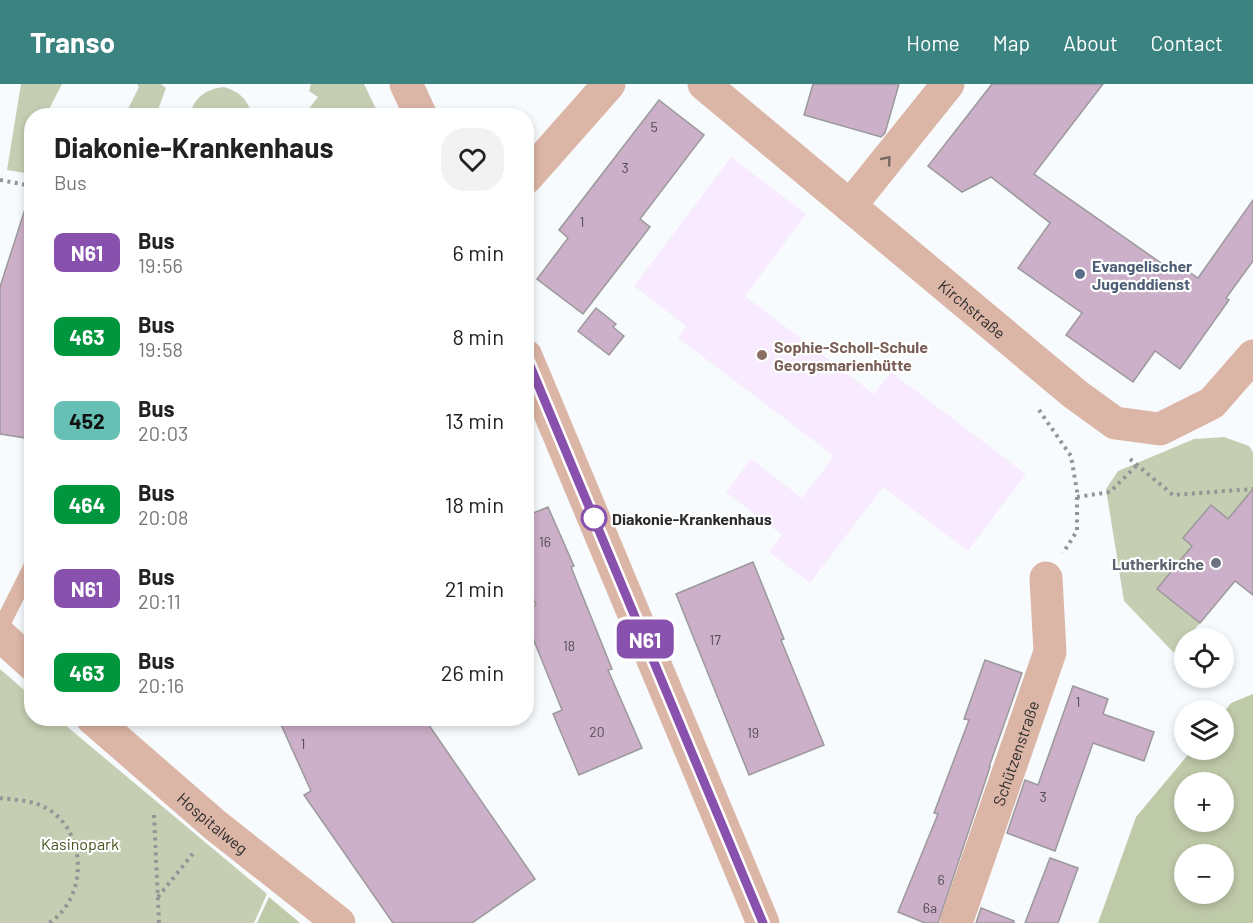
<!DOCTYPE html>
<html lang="en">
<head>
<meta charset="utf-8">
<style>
	:root { --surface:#fff; --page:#f2f2f2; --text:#222; --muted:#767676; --accent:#3b8380 }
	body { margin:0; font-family:Barlow,sans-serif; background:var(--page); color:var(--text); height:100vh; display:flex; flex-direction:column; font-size:22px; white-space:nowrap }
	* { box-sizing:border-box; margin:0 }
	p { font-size:20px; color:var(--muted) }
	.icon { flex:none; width:33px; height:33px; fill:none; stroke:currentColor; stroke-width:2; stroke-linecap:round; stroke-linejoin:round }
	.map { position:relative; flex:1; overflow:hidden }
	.side { position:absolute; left:24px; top:24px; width:510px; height:618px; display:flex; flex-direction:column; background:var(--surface); border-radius:24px; box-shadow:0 3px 9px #0003 }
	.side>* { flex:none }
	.badge { padding:0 12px; border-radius:9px; font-size:21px; line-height:39px }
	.controls { position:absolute; left:1174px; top:544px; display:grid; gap:12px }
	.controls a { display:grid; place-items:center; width:60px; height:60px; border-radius:50%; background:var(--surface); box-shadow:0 3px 9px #0003; font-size:30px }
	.map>.badge { position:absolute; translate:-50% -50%; box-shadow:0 0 0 3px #fff }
	.round { display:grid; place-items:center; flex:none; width:63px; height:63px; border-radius:24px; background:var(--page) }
	.head { display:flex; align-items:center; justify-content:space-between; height:102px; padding:0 30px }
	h1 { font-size:28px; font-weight:700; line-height:45px }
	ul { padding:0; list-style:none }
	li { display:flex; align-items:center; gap:18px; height:84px; padding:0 30px }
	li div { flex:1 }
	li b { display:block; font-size:22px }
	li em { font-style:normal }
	li .badge { min-width:66px; font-weight:700; text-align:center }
	header { display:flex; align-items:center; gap:36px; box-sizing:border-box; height:84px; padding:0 30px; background:var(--accent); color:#fff }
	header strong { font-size:28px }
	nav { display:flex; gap:33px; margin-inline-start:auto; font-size:21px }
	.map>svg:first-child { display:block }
	.education { fill:#f8ebff }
	.green { fill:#c5ceb2 }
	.forest { fill:#bfcaa9; fill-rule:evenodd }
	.building { fill:#ccafc8; stroke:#9c999b; stroke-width:1.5 }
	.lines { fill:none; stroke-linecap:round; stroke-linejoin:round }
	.path { stroke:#939597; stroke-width:4; stroke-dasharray:3 4.5; stroke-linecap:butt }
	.service { stroke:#dbb5a6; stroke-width:16 }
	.minor { stroke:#dbb5a6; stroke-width:33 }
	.oneway { stroke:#7a6963 }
	.line-casing { stroke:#fff; stroke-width:14 }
	.line { stroke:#8951ae; stroke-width:9 }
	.service-dot { fill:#5c6f8a; stroke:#fff; stroke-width:2 }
	.education-dot { fill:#8d6e63; stroke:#fff; stroke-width:2 }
	.stop-dot { fill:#fff; stroke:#8951ae; stroke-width:3 }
	.worship-dot { fill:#6b7280; stroke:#fff; stroke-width:2 }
	.labels { text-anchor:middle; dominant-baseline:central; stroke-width:4.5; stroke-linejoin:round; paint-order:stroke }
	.number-label { font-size:14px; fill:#524c53 }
	.service-label { font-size:16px; font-weight:bold; fill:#4e5e75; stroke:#fff; text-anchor:start }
	.street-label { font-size:16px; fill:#2a2b2c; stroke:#fff }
	.education-label { font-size:16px; font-weight:bold; fill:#785e54; stroke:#fff; text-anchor:start }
	.stop-label { font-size:16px; font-weight:bold; fill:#2a2b2c; stroke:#fff; text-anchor:start }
	.worship-label { font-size:16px; font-weight:bold; fill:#5b616d; stroke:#fff; text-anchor:end }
	.park-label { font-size:16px; fill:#485622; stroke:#fff }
</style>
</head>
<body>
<header>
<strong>Transo</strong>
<nav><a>Home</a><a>Map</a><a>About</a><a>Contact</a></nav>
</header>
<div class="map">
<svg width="1253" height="839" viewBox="0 0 1253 839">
	<rect width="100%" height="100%" fill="#f8fbfd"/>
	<path class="education" d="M731,73L806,130L745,212L874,310L891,288L1026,390L968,467L883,403L810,499L769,468L782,451L726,408L751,375L802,414L834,372L678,254L686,242L634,202Z"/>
	<g class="green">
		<path d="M21,0H62L46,31L32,32L31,90L7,86Z"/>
		<path d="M137,0H161L166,4L159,23V31H125L139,3Z"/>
		<path d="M311,0H364L379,31H304L318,13L309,7Z"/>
		<path d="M224,3C240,8 247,15 252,31H190C194,13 206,5 224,3Z"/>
		<path d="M1224,353L1249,362L1253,368V428L1242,419L1228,435L1211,421L1183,454L1192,462L1158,505L1200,539L1174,569L1124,517L1106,405L1118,387L1194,355Z"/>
		<path d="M0,585L31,612L32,634L58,635L267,810L254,839H0Z"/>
	</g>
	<g class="forest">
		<path d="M1253,610V839H1098L1136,733L1192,666H1224V628L1231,619ZM1185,699H1224V738H1185ZM1185,771H1224V810H1185Z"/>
		<path d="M269,813L300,839H257Z"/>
	</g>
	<g class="building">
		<path d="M813,0H899L885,49L881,53L804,31Z"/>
		<path d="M992,0H1103L1034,90L1171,186L1176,179L1198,194L1253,116V177L1226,214L1229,216L1180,285L1155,267L1133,298L1066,251L1082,229L1018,184L1050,139L991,93L962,108L928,82Z"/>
		<path d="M659,16L704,51L640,135L650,143L583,230L537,195L568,154L559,146Z"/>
		<path d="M26,122L32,123V355L0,350V203Z"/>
		<path d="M596,224L616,240L613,243L624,252L609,271L578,247Z"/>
		<path d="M1253,405V511L1235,497L1200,539L1157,505L1192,462L1183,454L1211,421L1228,435Z"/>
		<path d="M548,423L574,482L571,483L612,585L608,586L642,664L579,691L553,630L562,626L526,537V525L536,521L526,499V432Z"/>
		<path d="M753,478L784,555L781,556L824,661L749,691L676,510Z"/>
		<path d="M985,576L1022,589L989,683H990L938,839H925L898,828L938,730L934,729L969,636L964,635Z"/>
		<path d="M1073,602L1108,615L1103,630L1154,648L1144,677L1093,659L1055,767L1007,749L1025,696L1038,701Z"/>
		<path d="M278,634H424L535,795L472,839H393L304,711L311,707Z"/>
		<path d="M1050,774L1078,784L1058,839H1025Z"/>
		<path d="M981,824L1014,837V839H976Z"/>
	</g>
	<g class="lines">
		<g class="path">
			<path d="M0,96L32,102"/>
			<path d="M1039,326L1071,372L1077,407V447L1063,469"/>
			<path d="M1130,375L1173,411L1253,405"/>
			<path d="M1077,413L1110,408L1137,381"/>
			<path d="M0,714C15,716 32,716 46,724C88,747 88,814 49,839"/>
			<path d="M154,731L159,839"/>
			<path d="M158,813L195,767"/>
		</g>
		<path class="service" d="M0,545L32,481"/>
		<g class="minor">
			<path d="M406,0L421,32"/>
			<path id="s1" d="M704,0L1075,310L1115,339L1160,345L1212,319L1253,272"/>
			<path d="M526,94L609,0"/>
			<path d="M850,122L948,0"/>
			<path d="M526,272L763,839"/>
			<path d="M0,551L32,580"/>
			<path id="s2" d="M92,634L215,741L339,839"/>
			<path id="s3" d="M956,839L1050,568L1046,494"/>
		</g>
	</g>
	<defs><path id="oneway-chevron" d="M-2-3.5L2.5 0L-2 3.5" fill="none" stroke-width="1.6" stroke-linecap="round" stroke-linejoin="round" transform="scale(1.5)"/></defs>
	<use class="oneway" href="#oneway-chevron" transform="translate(887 76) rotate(-51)"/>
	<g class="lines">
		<defs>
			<path id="line" d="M526,272L763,839"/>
		</defs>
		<use href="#line" class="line-casing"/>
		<use href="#line" class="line"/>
	</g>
	<circle class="service-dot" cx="1080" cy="190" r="6"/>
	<circle class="education-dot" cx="762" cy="271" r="6"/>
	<circle class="stop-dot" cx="594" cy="434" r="12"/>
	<circle class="worship-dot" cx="1216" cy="479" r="6"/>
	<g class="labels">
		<g class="number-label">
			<text x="654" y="42">5</text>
			<text x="625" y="83">3</text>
			<text x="582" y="137">1</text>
			<text x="545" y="457">16</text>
			<text x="715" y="555">17</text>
			<text x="569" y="561">18</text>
			<text x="1078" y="617">1</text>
			<text x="597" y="647">20</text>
			<text x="753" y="648">19</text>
			<text x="303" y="659">1</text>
			<text x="1043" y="712">3</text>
			<text x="941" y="795">6</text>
			<text x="930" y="823">6a</text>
		</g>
		<g class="service-label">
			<text x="1092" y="181">Evangelischer<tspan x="1092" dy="18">Jugenddienst</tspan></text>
		</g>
		<g class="street-label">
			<text stroke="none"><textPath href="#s1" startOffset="350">Kirchstraße</textPath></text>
			<text stroke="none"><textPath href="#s3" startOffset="180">Schützenstraße</textPath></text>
			<text stroke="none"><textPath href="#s2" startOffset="160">Hospitalweg</textPath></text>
		</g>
		<g class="education-label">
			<text x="774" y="262">Sophie-Scholl-Schule<tspan x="774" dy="18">Georgsmarienhütte</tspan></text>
		</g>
		<g class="stop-label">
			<text x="612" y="434">Diakonie-Krankenhaus</text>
		</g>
		<g class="worship-label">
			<text x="1204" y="479">Lutherkirche</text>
		</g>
		<g class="park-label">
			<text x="80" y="759">Kasinopark</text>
		</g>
	</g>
</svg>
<div class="controls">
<a><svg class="icon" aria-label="locate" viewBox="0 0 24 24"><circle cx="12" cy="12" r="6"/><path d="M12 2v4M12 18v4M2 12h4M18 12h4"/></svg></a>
<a><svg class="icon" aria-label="layers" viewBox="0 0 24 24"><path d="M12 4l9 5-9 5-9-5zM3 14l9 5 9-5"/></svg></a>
<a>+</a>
<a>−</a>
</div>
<b class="badge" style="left:645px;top:555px;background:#8951ae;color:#fff">N61</b>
<section class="side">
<div class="head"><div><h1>Diakonie-Krankenhaus</h1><p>Bus</p></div><a class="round"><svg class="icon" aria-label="heart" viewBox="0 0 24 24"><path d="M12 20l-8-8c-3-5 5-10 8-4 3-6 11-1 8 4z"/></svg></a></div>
<ul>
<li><span class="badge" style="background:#8951ae;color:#fff">N61</span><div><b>Bus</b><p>19:56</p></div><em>6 min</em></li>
<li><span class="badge" style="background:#00963e;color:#fff">463</span><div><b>Bus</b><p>19:58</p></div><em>8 min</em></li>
<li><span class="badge" style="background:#66c0b5;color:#111">452</span><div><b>Bus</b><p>20:03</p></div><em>13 min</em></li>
<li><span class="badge" style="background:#00963e;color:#fff">464</span><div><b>Bus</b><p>20:08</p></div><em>18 min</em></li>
<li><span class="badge" style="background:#8951ae;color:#fff">N61</span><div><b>Bus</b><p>20:11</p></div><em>21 min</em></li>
<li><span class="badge" style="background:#00963e;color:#fff">463</span><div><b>Bus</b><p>20:16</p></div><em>26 min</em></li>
</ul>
</section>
</div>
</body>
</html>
